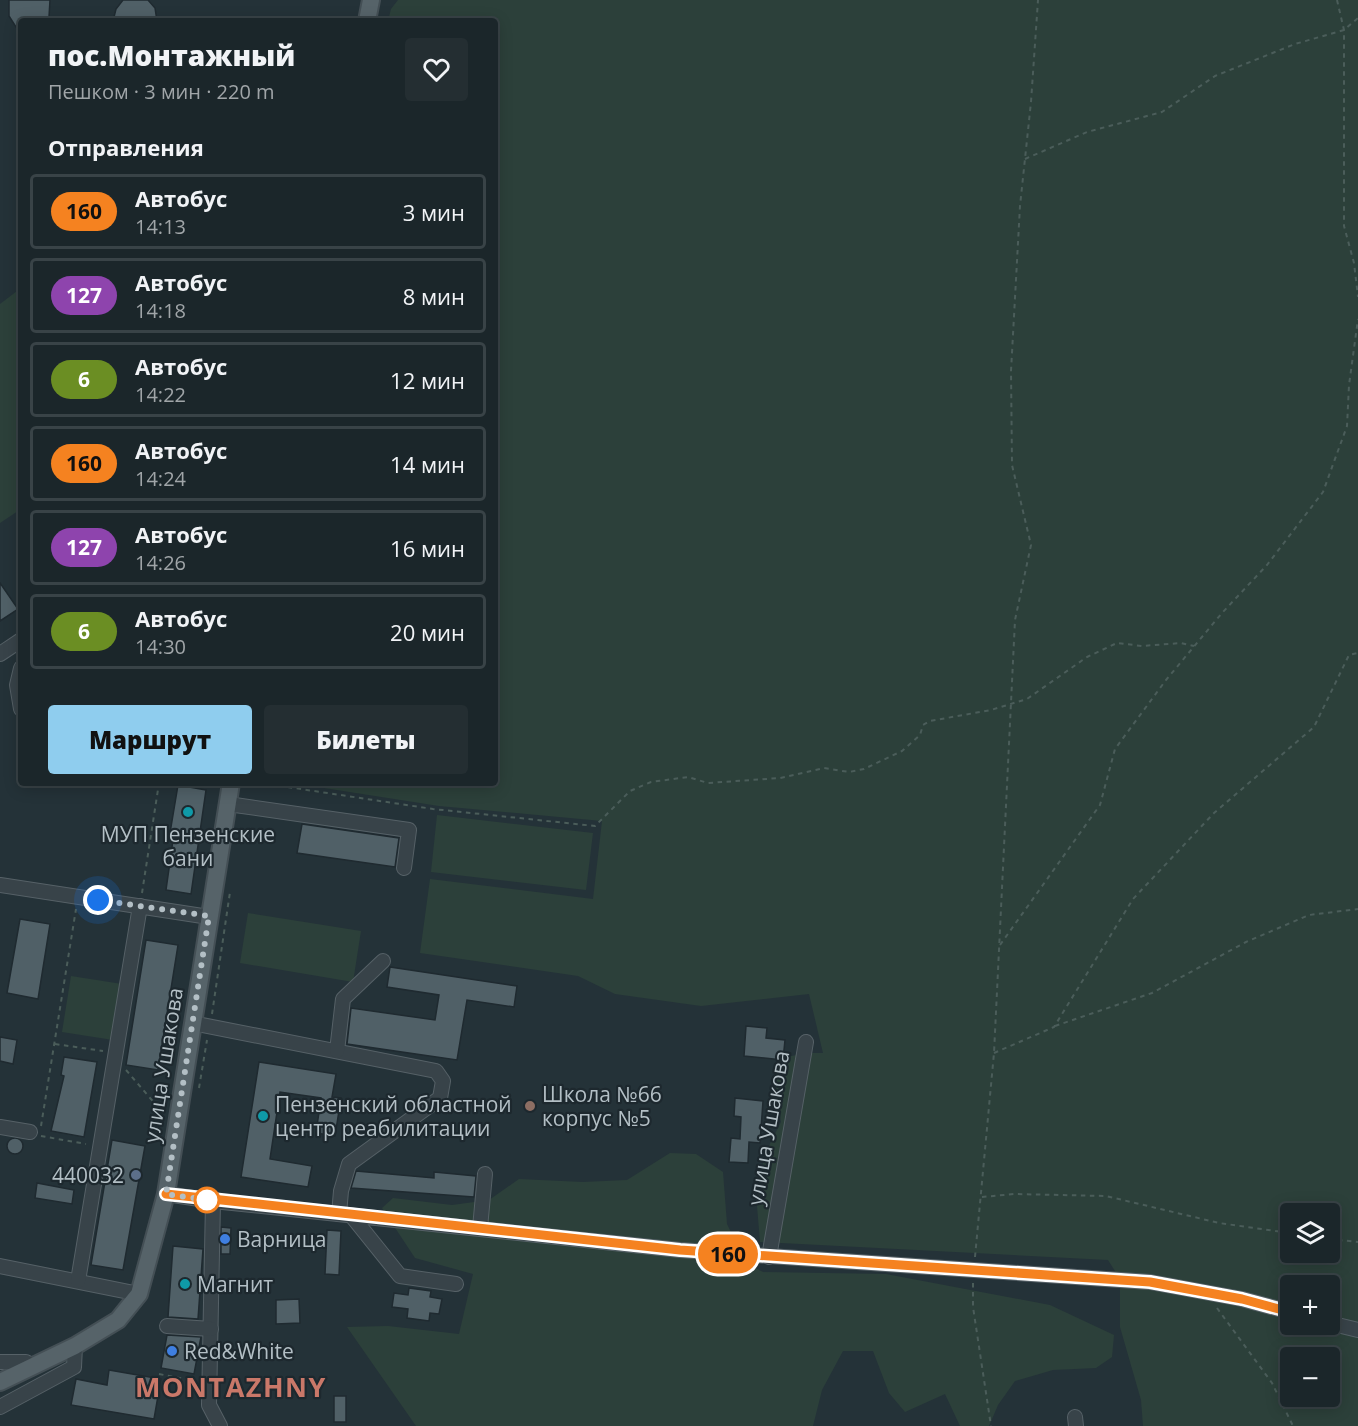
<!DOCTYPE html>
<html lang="ru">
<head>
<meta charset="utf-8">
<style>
	:root { --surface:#1b262a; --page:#242e32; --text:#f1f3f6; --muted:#a0a5a8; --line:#394347; --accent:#8fcdee }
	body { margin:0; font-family:"Open Sans",sans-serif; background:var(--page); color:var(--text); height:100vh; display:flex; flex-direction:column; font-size:22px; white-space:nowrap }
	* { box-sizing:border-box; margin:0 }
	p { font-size:20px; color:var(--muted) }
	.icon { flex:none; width:33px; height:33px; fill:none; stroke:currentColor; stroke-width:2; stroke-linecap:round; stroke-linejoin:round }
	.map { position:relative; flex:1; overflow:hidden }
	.drawer { position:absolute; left:18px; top:18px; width:480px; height:768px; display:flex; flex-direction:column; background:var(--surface); border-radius:6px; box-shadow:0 3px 15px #0003,0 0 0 2px var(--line) }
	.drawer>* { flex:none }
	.badge { padding:0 12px; border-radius:20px; font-size:21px; line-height:39px }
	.tools { position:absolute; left:1280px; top:1203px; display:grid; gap:12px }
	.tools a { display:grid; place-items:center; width:60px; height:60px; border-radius:6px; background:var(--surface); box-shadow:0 3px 15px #0003,0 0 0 2px var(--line); font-size:30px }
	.you { position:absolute; width:30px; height:30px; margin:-15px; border:4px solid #fff; border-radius:50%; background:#1a73e8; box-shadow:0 0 0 9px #1a73e833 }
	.map>.badge { position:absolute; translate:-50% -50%; box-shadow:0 0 0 3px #fff }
	h2 { padding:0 30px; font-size:22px; line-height:54px }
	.round { display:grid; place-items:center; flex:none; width:63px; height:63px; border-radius:6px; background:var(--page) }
	.head { display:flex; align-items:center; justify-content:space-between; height:102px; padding:0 30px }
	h1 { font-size:28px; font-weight:800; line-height:45px }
	.button { display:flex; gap:12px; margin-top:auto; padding:12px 30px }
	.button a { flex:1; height:69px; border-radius:6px; background:var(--accent); color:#111; font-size:24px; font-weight:800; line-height:69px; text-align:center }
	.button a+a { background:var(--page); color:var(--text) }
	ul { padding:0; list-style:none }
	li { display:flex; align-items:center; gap:18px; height:75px; margin:0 12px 9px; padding:0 18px; border:3px solid var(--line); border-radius:6px }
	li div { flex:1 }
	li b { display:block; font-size:22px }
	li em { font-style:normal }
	li .badge { min-width:66px; font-weight:700; text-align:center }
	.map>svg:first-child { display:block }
	.green { fill:#2c403a; fill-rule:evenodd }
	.building { fill:#506067; stroke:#1f2a30; stroke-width:1.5 }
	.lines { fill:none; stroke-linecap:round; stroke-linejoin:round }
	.minor-casing { stroke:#566167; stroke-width:16 }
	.major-casing { stroke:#444f55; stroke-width:20 }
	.path { stroke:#4b5d5a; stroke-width:2; stroke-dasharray:4.5 4.5; stroke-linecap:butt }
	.minor { stroke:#384349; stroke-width:14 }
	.major { stroke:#566369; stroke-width:16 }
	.line-casing { stroke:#fff; stroke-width:14 }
	.line { stroke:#f58220; stroke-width:9 }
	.walk { stroke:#b3bfc5; stroke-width:6; stroke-dasharray:0 10.8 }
	.culture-dot { fill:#0f9aa8; stroke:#1d282e; stroke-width:2 }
	.education-dot { fill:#8d6e63; stroke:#1d282e; stroke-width:2 }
	.service-dot { fill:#5c6f8a; stroke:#1d282e; stroke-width:2 }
	.stop-dot { fill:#fff; stroke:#f58220; stroke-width:3 }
	.shop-dot { fill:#3f7fe0; stroke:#1d282e; stroke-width:2 }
	.labels { text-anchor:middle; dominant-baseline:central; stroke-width:4.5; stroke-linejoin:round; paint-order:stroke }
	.poi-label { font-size:21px; fill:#b3bfc5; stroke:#1d282e; text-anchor:start }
	.street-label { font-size:21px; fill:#b3bfc5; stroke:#1d282e }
	.district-label { font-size:27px; font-weight:bold; letter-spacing:1.5px; fill:#ca7869; stroke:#1d282e }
</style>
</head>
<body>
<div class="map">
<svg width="1358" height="1426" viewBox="0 0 1358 1426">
	<rect width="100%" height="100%" fill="#243238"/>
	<g class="green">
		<path d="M398,0H1358V1426H1143L1141,1400L1120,1327V1279L1108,1260L760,1242L757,1206L764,1156L781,1122L775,1088L777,1059L806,1053H823L809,994L701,1006L615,994L578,976L420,953L430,879L593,899L602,821L439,806L292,783H495V21H388L391,9ZM1290,1214H1329V1252H1290ZM1290,1286H1329V1324H1290ZM1290,1358H1329V1396H1290Z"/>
		<path d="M21,288V509L0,523V304Z"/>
		<path d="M437,815L593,833L586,890L431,872Z"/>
		<path d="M248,913L361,931L353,982L240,963Z"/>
		<path d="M71,976L122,984L113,1040L62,1032Z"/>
		<path d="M670,1153L696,1154L723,1172L727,1224L746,1263L763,1272L886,1274L1050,1305L1114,1335L1112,1357L1096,1368L1053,1370L1015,1381L998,1405L989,1426H960L945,1394L905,1412L889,1393L873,1351H843L822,1390L813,1426H416L347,1327L388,1326L459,1334L473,1274L415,1258L382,1208L393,1198L452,1205L489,1200L519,1179L583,1182L627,1180Z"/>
	</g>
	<g class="building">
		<path d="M9,0H50L49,17L46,21H21V35L9,16Z"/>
		<path d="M123,0H148L155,8L157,21H113L116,9Z"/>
		<path d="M0,583L18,609L0,621Z"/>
		<path d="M178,785L206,790L191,894L166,890L174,833H170Z"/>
		<path d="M302,824L399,838L395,867L297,853Z"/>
		<path d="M20,919L50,924L38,999L7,993Z"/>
		<path d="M146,940L178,945L158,1070L126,1065Z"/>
		<path d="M390,967L517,986L514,1007L467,1000L457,1060L347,1044L351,1008L435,1020L439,995L387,987Z"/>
		<path d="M746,1026L767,1028L766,1038L785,1040L783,1060L744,1056Z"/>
		<path d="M0,1037L17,1040L13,1064L0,1061Z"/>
		<path d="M64,1057L97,1062L84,1137L51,1131L64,1076L61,1075Z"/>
		<path d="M259,1062L336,1074L332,1097L341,1098L335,1136L316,1133L321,1098L280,1092L270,1159L312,1166L308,1187L241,1177Z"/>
		<path d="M735,1098L763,1101L760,1143L749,1142L748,1163L729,1162L731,1138L740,1139L741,1117L734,1116Z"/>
		<circle cx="15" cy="1146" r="8"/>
		<path d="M112,1140L145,1146L123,1270L91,1265Z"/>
		<path d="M356,1171L434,1178V1172L476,1176L474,1197L351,1188Z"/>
		<path d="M37,1183L74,1190L72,1204L35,1198Z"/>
		<path d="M221,1227L231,1228L230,1254H221Z"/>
		<path d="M327,1230L341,1231L339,1275L325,1274Z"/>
		<path d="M173,1246L203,1249L198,1319L168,1317Z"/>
		<path d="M409,1288L431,1291L430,1297L442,1299L439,1314L430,1313L429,1321L407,1318L408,1309L392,1307L394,1293L408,1295Z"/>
		<path d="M299,1299L300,1323L276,1324V1300Z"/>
		<path d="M167,1335L201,1337L194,1374L161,1368Z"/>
		<path d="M109,1370L161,1379L154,1419L71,1405L76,1379L107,1385Z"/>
		<rect x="334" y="1396" width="12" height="26"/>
	</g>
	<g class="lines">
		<defs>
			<g id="minor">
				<path d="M0,654L21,640"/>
				<path d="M21,668L17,685L21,709"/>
				<path d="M228,804L409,830L404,868"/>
				<path d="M0,885L209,917"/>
				<path d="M192,1023L436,1071L443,1081L440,1098L349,1164L341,1191L339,1214"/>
				<path d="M337,1051L343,999L383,961"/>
				<path d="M0,1127L30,1132"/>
				<path d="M166,1194L213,1201L680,1250L1150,1282L1242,1299L1290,1312"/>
				<path d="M213,1201L209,1405L220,1426"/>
				<path d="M351,1215L400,1276L456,1284"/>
				<path d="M480,1228L485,1174"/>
				<path d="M769,1257L806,1042"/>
				<path d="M0,1266L139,1294"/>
				<path d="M78,1281L140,906"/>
				<path d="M1329,1323L1358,1330"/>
				<path d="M167,1326L211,1329"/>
				<path d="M0,1362H26L30,1365L24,1371"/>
				<path d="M0,1407L74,1367L75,1346"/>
				<path d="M1075,1417L1076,1426"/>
			</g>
			<g id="major">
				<path d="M367,21L371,0"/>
				<path d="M0,1382L75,1346L118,1320L139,1294L166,1194L231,783"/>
			</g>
		</defs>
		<use href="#minor" class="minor-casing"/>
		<use href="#major" class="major-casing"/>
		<g class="path">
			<path d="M1337,0L1344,30V226L1354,263L1358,297"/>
			<path d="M1025,159L1087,132L1162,112L1215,76L1295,44L1344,30L1358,18"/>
			<path d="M198,783L216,786"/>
			<path d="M261,783L433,809L595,826L630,791L651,782L688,777L708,783L780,778L824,768L849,772L864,769L902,751L920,735L923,725L930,721L991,710L1027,699L1087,657L1117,643L1142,646L1181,643L1194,646"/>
			<path d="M142,893L159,783"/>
			<path d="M1000,945L1100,805L1115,749L1166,680L1222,613L1267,565L1323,492L1347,426L1349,385L1358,319"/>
			<path d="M212,1014L230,892"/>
			<path d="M1055,1026L1152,993L1246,942L1309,915L1358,909"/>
			<path d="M55,1044L103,1051"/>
			<path d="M994,1053L1054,1027L1133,899L1214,813L1314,727L1349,655L1358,653"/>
			<path d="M126,1070L163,1113"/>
			<path d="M199,1088L207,1040"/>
			<path d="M41,1126L76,909"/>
			<path d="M41,1136L86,1144"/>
			<path d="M982,1197L1014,1194L1106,1196L1219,1223L1290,1233"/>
			<path d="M1329,1239L1358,1242"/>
			<path d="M975,1257L994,1053L1015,620L1031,545L1012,465L1011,371L1020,206L1031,102L1038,0"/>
			<path d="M973,1283V1307L991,1426"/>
			<path d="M1217,1308L1272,1383L1293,1426"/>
			<path d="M159,1374L195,1381"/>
		</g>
		<use href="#minor" class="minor"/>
		<use href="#major" class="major"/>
	</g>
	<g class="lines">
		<defs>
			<path id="line" d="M166,1194L680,1250L1150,1282L1242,1299L1290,1312"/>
		</defs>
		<use href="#line" class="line-casing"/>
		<use href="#line" class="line"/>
		<path class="walk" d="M98,900L209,916L166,1194L207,1200"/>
	</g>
	<g class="culture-dot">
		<circle cx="188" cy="812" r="6"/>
		<circle cx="263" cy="1116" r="6"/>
		<circle cx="185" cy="1284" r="6"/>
	</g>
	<circle class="education-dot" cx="530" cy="1106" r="6"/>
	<circle class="service-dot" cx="136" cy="1175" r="6"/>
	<circle class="stop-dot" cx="207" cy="1200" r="12"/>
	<g class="shop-dot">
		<circle cx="225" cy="1239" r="6"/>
		<circle cx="172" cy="1351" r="6"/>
	</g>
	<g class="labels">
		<g class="poi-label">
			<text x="188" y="834" text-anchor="middle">МУП Пензенские<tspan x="188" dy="24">бани</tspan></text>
			<text x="542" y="1094">Школа №66<tspan x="542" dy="24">корпус №5</tspan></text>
			<text x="275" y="1104">Пензенский областной<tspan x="275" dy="24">центр реабилитации</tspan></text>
			<text x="124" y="1175" text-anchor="end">440032</text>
			<text x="237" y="1239">Варница</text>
			<text x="197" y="1284">Магнит</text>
			<text x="184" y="1351">Red&amp;White</text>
		</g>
		<g class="street-label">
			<text transform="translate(163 1065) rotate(-81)">улица Ушакова</text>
			<text transform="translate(768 1128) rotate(-80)">улица Ушакова</text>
		</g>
		<g class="district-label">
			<text x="231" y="1386">MONTAZHNY</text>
		</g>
	</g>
</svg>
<div class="tools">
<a><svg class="icon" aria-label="layers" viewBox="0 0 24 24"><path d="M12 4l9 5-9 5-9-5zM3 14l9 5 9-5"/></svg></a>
<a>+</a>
<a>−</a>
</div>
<div class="you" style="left:98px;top:900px"></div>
<b class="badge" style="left:728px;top:1254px;background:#f58220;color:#111">160</b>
<section class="drawer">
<div class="head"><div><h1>пос.Монтажный</h1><p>Пешком · 3 мин · 220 m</p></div><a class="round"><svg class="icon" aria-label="heart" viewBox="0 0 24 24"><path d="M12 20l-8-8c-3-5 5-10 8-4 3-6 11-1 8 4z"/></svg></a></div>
<h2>Отправления</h2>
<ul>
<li><span class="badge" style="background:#f58220;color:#111">160</span><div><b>Автобус</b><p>14:13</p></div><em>3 мин</em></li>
<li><span class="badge" style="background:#8e44ad;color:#fff">127</span><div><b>Автобус</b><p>14:18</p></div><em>8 мин</em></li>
<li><span class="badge" style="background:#6b8e23;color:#fff">6</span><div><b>Автобус</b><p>14:22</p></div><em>12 мин</em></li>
<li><span class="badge" style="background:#f58220;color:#111">160</span><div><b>Автобус</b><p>14:24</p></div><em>14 мин</em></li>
<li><span class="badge" style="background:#8e44ad;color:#fff">127</span><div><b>Автобус</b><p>14:26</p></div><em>16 мин</em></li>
<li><span class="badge" style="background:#6b8e23;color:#fff">6</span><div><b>Автобус</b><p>14:30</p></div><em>20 мин</em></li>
</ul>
<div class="button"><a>Маршрут</a><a>Билеты</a></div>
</section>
</div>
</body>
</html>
